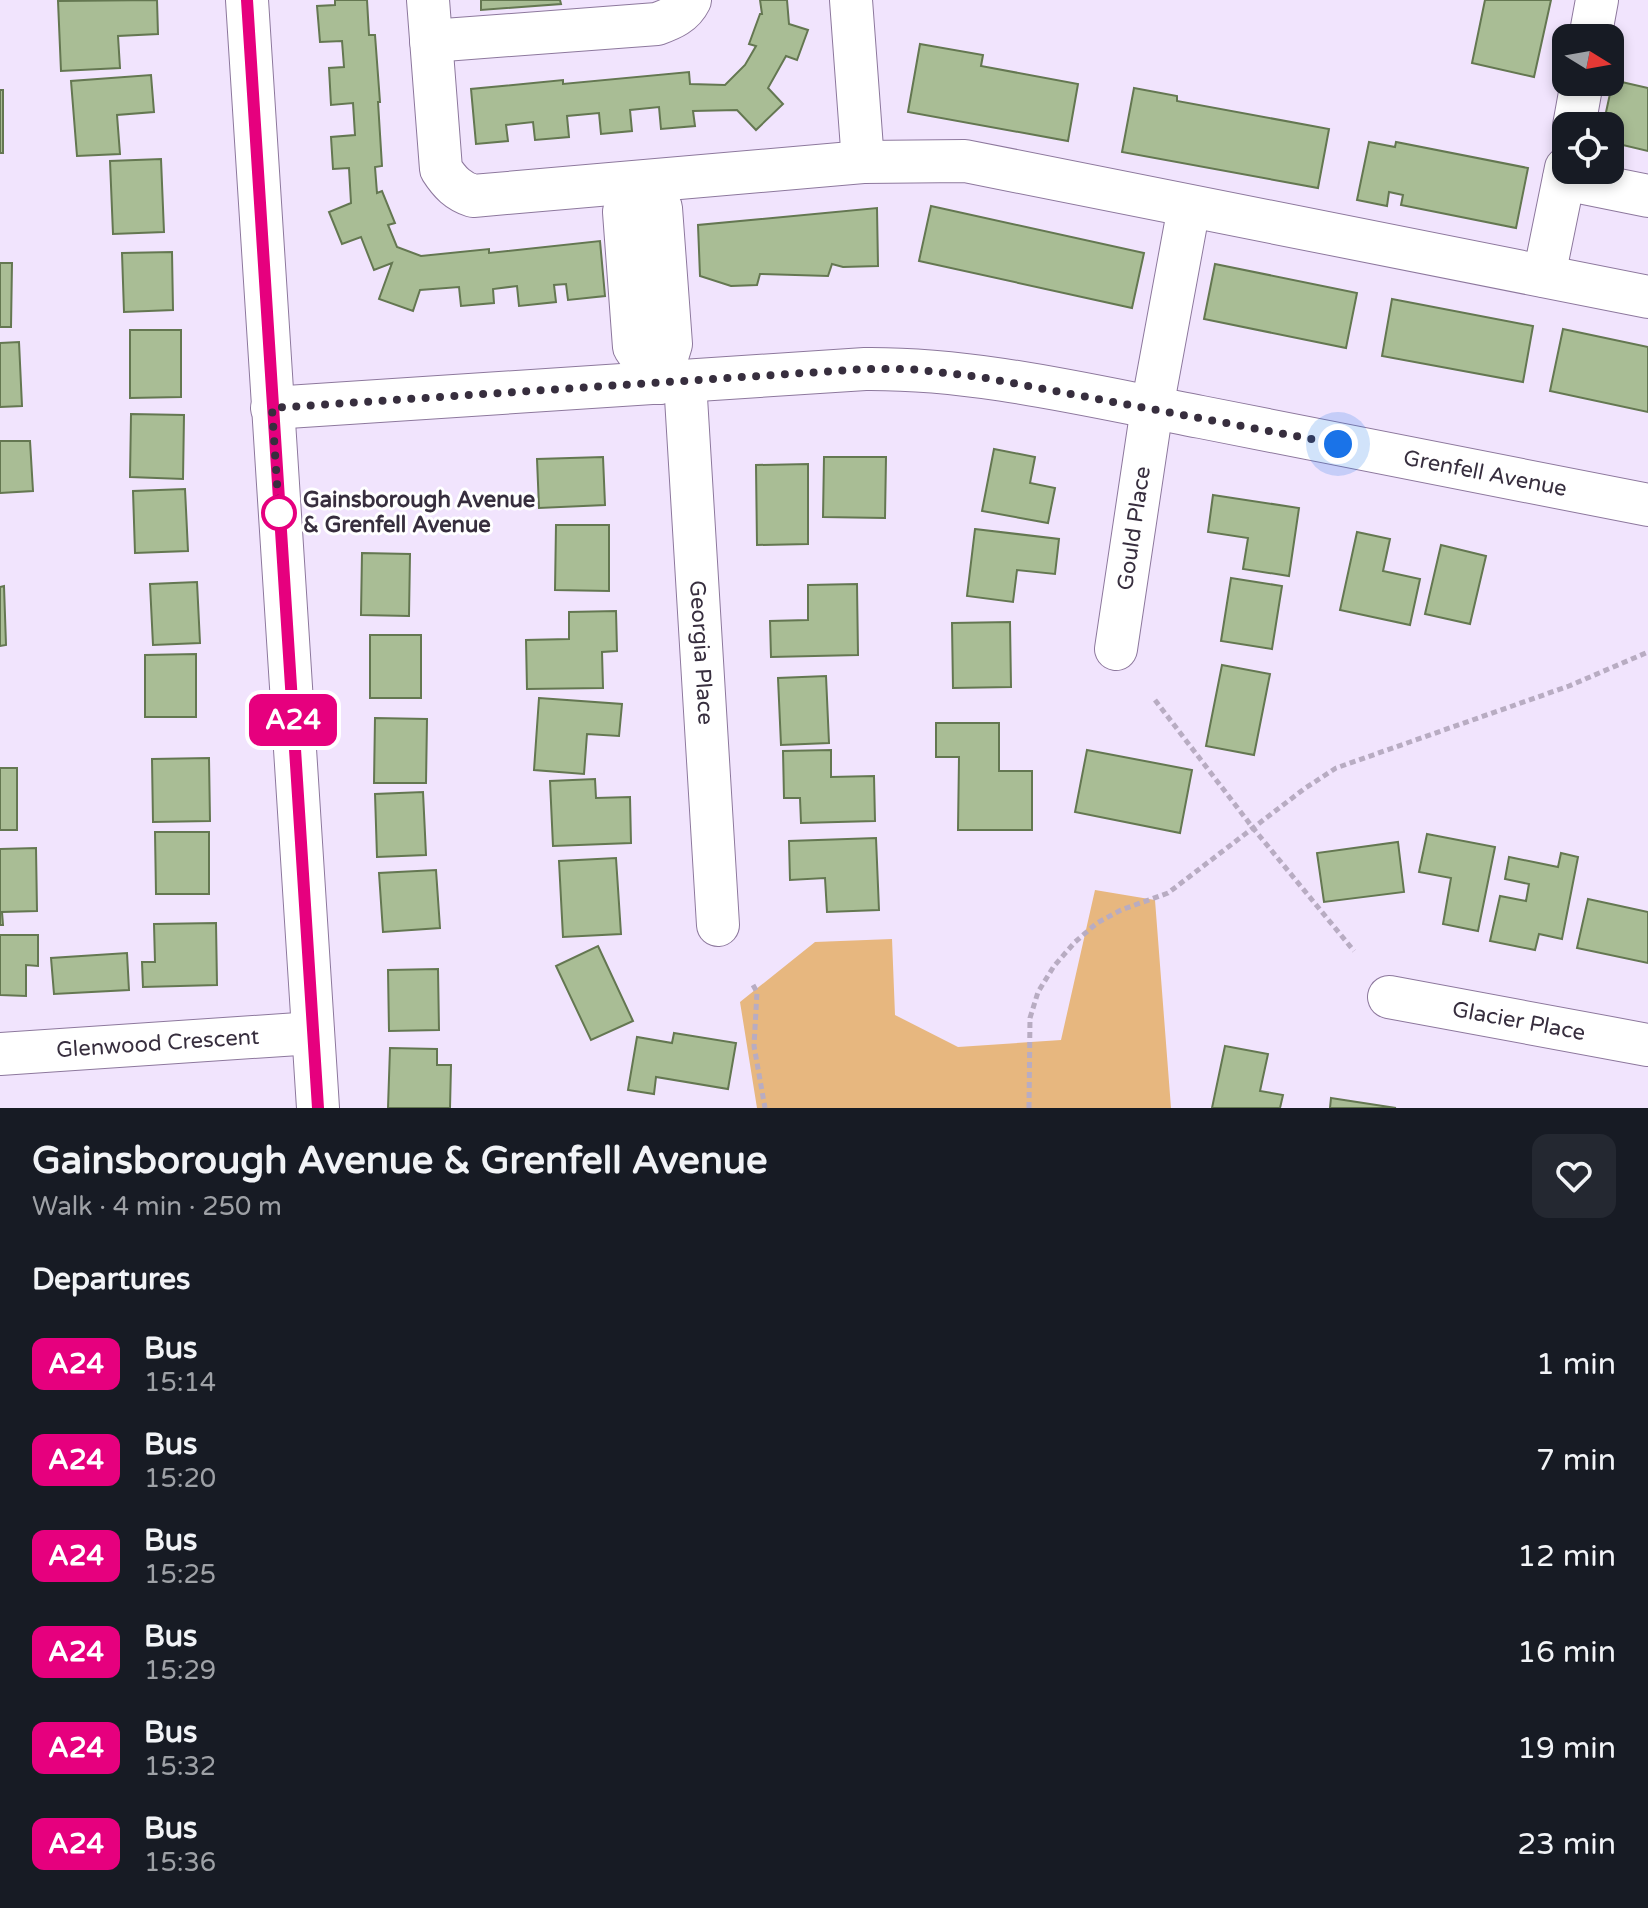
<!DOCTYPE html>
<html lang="en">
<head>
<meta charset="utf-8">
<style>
	:root { --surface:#171b24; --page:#242831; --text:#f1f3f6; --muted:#9ea1a6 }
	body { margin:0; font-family:"Varela Round",sans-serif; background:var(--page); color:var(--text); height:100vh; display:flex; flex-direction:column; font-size:30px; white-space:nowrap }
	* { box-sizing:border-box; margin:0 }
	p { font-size:26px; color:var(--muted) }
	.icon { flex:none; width:44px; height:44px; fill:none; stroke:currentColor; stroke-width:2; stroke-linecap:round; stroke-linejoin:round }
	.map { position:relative; height:1108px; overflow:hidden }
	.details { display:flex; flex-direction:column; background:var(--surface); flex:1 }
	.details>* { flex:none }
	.badge { padding:0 16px; border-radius:12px; font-size:28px; line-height:52px }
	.needle { width:52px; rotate:101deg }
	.fabs { position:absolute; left:1552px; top:24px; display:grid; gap:16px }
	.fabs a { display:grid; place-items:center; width:72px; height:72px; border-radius:16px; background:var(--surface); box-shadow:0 4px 12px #0003; font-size:40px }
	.you { position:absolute; width:40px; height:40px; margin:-20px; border:6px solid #fff; border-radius:50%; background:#1a73e8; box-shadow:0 0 0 12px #1a73e833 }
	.map>.badge { position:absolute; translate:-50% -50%; box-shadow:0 0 0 4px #fff }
	h2 { padding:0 32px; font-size:30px; line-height:72px }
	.round { display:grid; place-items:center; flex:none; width:84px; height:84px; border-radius:16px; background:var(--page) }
	.overview { display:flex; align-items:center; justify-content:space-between; height:136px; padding:0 32px }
	h1 { font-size:38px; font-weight:800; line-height:60px }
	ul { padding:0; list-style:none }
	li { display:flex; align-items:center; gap:24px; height:96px; padding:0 32px }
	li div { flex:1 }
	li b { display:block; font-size:30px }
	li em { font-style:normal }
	li .badge { min-width:88px; font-weight:700; text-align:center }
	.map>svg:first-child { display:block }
	.green { fill:#e7b77f }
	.building { fill:#a9bd95; stroke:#647751; stroke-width:2 }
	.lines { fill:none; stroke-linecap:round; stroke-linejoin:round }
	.minor-casing { stroke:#8d789d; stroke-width:44 }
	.path { stroke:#b8acc2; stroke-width:5; stroke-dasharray:6 4; stroke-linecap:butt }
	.minor { stroke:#fff; stroke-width:42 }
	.line-casing { stroke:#fff; stroke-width:18 }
	.line { stroke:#e6007e; stroke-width:12 }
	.walk { stroke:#372e3e; stroke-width:8; stroke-dasharray:0 14.4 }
	.stop-dot { fill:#fff; stroke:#e6007e; stroke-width:4 }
	.labels { text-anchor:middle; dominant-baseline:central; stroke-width:6; stroke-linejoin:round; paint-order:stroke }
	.street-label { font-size:22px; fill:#372e3e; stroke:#fff }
	.stop-label { font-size:22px; font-weight:bold; fill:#372e3e; stroke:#fff; text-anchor:start }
</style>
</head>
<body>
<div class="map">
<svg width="1648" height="1108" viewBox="0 0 1648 1108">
	<rect width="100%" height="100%" fill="#f1e4fd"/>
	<path class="green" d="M1095,890L1155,900L1171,1108H757L740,1002L815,942L892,939L895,1015L958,1047L1061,1040Z"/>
	<g class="building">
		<path d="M157,0L158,34L118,36L120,68L61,71L58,1Z"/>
		<path d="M335,0H367L369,35H375L380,102H378L382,166L375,167L377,193L382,191L395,223L388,225L397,247L421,256L489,249V253L600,241L605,296L568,300L566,284L554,285L556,302L519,306L517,286L493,289L494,303L461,306L459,287L420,290L413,311L379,299L392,263L374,270L361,237L342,244L329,212L351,203L349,168L333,169L331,137L355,135L353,103L331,105L329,68L344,67L342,41L320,42L317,6L335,5Z"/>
		<path d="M481,0H560L561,4L481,10Z"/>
		<path d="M760,0H787L789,24L808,30L797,60L786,56L768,88L783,104L756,130L737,110L693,111L695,126L661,129L659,107L630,110L632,131L601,134L599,113L567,116L569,137L535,140L533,122L506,125L508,141L476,144L471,89L563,80V84L689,72L690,84L725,85L745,65L756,46L749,44L760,14H762Z"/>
		<path d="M1485,0H1551L1534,77L1472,63Z"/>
		<path d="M920,44L983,55L981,66L1078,84L1068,141L908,112Z"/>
		<path d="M151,75L154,112L117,115L120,154L77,156L71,81Z"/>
		<path d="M1613,80L1648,88V151L1610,142V126H1603Z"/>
		<path d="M1134,88L1177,96V101L1329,129L1318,188L1122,152Z"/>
		<rect x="0" y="90" width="3" height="63"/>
		<path d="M1369,142L1395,147L1396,142L1528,168L1516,228L1401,205L1403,195L1389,192L1387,206L1357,200Z"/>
		<path d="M161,159L164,232L113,234L110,161Z"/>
		<path d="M931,206L1144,253L1132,308L919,261Z"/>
		<path d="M877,208L878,266L843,267L832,264L828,276L760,274L757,285L731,286L700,276L698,225Z"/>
		<path d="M172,252L173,310L124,312L122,253Z"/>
		<path d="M0,263H12L11,327H0Z"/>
		<path d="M1215,264L1357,293L1346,348L1204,319Z"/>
		<path d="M1392,299L1533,326L1523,382L1382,356Z"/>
		<path d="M1563,329L1648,347V412L1550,391Z"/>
		<path d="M130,330H181V397L130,398Z"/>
		<path d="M19,342L22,406L0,407V343Z"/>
		<path d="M131,414L184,415L183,479L130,477Z"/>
		<path d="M0,441H30L33,491L0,493Z"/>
		<path d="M994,449L1035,457L1030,483L1055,488L1048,523L982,511Z"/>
		<path d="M603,457L605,505L539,508L537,459Z"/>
		<path d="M824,457H886L885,518L823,517Z"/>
		<path d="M808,464V544L757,545L756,465Z"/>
		<path d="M185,489L188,551L135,553L133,491Z"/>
		<path d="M1213,495L1299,508L1289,576L1243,569L1248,538L1208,532Z"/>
		<path d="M556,525H609V591L555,590Z"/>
		<path d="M975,529L1059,539L1055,574L1017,570L1013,602L967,596Z"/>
		<path d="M1357,532L1390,539L1383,571L1420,579L1410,625L1340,610Z"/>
		<path d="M1441,545L1486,556L1470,624L1425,614Z"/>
		<path d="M362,553L410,554L409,616L361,615Z"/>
		<path d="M1231,578L1282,586L1272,649L1221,641Z"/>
		<path d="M197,582L200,643L153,645L150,584Z"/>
		<path d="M857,584L858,655L771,657L770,621L808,620V585Z"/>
		<path d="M4,586L6,645L0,646V587Z"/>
		<path d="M616,611L617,651L602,652L603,688L527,689L526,640L569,639V612Z"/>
		<path d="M1010,622L1011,687L953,688L952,623Z"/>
		<rect x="370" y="635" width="51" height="63"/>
		<path d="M196,654V717H145V655Z"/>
		<path d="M1222,665L1270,674L1254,755L1206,746Z"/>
		<path d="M826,676L829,743L781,745L778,678Z"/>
		<path d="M539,698L622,704L619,736L587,734L584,774L534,770Z"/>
		<path d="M375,718L427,719L426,783H374Z"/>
		<path d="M936,723H999V771H1032V830H958L959,757H936Z"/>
		<path d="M831,750V777L874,776L875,821L801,823L800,798H784L783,751Z"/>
		<path d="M1087,750L1192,770L1180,833L1075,812Z"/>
		<path d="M209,758L210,821L153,822L152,759Z"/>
		<rect x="0" y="768" width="17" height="62"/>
		<path d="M595,779L596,798L630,797L631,843L553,846L550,781Z"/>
		<path d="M423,792L426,855L377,857L375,794Z"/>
		<path d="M155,832H209V894H156Z"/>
		<path d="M1427,834L1495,847L1478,931L1443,924L1451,878L1419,872Z"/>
		<path d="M876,838L879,910L827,912L825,878L790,880L789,841Z"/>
		<path d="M1398,842L1404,892L1324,902L1317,853Z"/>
		<path d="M36,848L37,911L2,912L3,925H0V849Z"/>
		<path d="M1561,853L1578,857L1562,939L1539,934L1535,950L1490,941L1500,896L1526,901L1529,884L1505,879L1509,857L1558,867Z"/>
		<path d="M616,858L621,934L563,937L559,861Z"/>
		<path d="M436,870L440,928L383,932L379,873Z"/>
		<path d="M1588,899L1648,912V963L1577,948Z"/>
		<path d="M216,923L217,985L143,987L142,962H155L154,924Z"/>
		<path d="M0,935H38V966L26,965V996L0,995Z"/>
		<path d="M598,946L633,1021L591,1040L556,966Z"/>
		<path d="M127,953L129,990L54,994L51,958Z"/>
		<path d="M438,969L439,1030L389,1031L388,970Z"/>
		<path d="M674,1033L736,1043L728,1089L656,1077L654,1094L628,1090L637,1037L672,1043Z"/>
		<path d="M1225,1046L1268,1054L1260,1091L1283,1095L1280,1108H1212Z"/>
		<path d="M390,1048L437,1049V1065H451L450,1108H388Z"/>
		<path d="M1331,1098L1396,1108H1330Z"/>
	</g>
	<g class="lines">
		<defs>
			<g id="minor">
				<path d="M247,0L318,1108"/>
				<path d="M428,0L441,169C450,183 458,191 473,196L863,162L965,161L1648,297"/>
				<path d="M851,0L863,162"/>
				<path d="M1590,38L1597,0"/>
				<path d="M431,41L657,24C671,19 683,14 690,0"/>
				<path d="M1574,126L1582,82"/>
				<path d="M1564,179L1648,196"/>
				<path d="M644,182L624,212L634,347L659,383"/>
				<path d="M644,182L661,208L671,344L659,383"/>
				<path d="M1544,276L1566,168"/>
				<path id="s1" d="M685,381L718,925"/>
				<path id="s2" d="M272,408L865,369C978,368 1090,396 1201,417C1350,447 1499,476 1648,505"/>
				<path id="s3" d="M1116,649L1152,408L1189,207"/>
				<path id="s4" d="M1389,997L1648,1045"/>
				<path id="s5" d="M0,1054L313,1033"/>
			</g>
		</defs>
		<use href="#minor" class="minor-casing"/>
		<g class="path">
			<path d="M1155,700L1253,828L1354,951"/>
			<path d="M753,985L757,992L754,1046L765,1108"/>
			<path d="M1029,1108L1030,1018L1038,992L1054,966L1075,942L1097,923L1121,910L1168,893L1304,789L1336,768L1569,686L1648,652"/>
		</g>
		<use href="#minor" class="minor"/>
	</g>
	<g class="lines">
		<defs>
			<path id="line" d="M247,0L318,1108"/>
		</defs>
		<use href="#line" class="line-casing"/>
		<use href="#line" class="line"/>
		<path class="walk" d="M279,513L272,408L865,369H911L980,377L1338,444"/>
	</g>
	<circle class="stop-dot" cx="279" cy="513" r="16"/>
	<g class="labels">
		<g class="street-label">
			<text stroke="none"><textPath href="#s2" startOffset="1224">Grenfell Avenue</textPath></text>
			<text stroke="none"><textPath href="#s3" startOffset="122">Gould Place</textPath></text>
			<text stroke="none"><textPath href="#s1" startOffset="272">Georgia Place</textPath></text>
			<text stroke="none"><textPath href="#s4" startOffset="132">Glacier Place</textPath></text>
			<text stroke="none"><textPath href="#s5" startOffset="158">Glenwood Crescent</textPath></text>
		</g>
		<g class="stop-label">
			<text x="303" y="500">Gainsborough Avenue<tspan x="303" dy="25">&amp; Grenfell Avenue</tspan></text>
		</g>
	</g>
</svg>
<div class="fabs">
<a><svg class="needle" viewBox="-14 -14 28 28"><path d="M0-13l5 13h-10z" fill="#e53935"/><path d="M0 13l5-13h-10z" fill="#9ea1a6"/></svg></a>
<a><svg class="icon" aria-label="locate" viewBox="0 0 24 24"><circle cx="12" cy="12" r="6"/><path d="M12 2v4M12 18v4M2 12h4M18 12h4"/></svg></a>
</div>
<div class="you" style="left:1338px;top:444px"></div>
<b class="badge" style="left:293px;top:720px;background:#e6007e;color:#fff">A24</b>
</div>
<section class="details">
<div class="overview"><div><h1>Gainsborough Avenue &amp; Grenfell Avenue</h1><p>Walk · 4 min · 250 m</p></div><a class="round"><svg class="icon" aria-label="heart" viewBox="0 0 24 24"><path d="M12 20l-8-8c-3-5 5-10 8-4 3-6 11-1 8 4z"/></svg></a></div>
<h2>Departures</h2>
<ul>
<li><span class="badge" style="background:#e6007e;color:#fff">A24</span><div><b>Bus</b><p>15:14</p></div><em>1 min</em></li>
<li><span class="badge" style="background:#e6007e;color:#fff">A24</span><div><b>Bus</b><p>15:20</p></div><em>7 min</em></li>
<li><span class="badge" style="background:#e6007e;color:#fff">A24</span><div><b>Bus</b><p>15:25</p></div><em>12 min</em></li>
<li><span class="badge" style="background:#e6007e;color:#fff">A24</span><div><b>Bus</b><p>15:29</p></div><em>16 min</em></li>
<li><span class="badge" style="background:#e6007e;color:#fff">A24</span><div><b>Bus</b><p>15:32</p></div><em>19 min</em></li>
<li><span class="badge" style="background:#e6007e;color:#fff">A24</span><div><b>Bus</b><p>15:36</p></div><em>23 min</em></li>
</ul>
</section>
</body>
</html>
